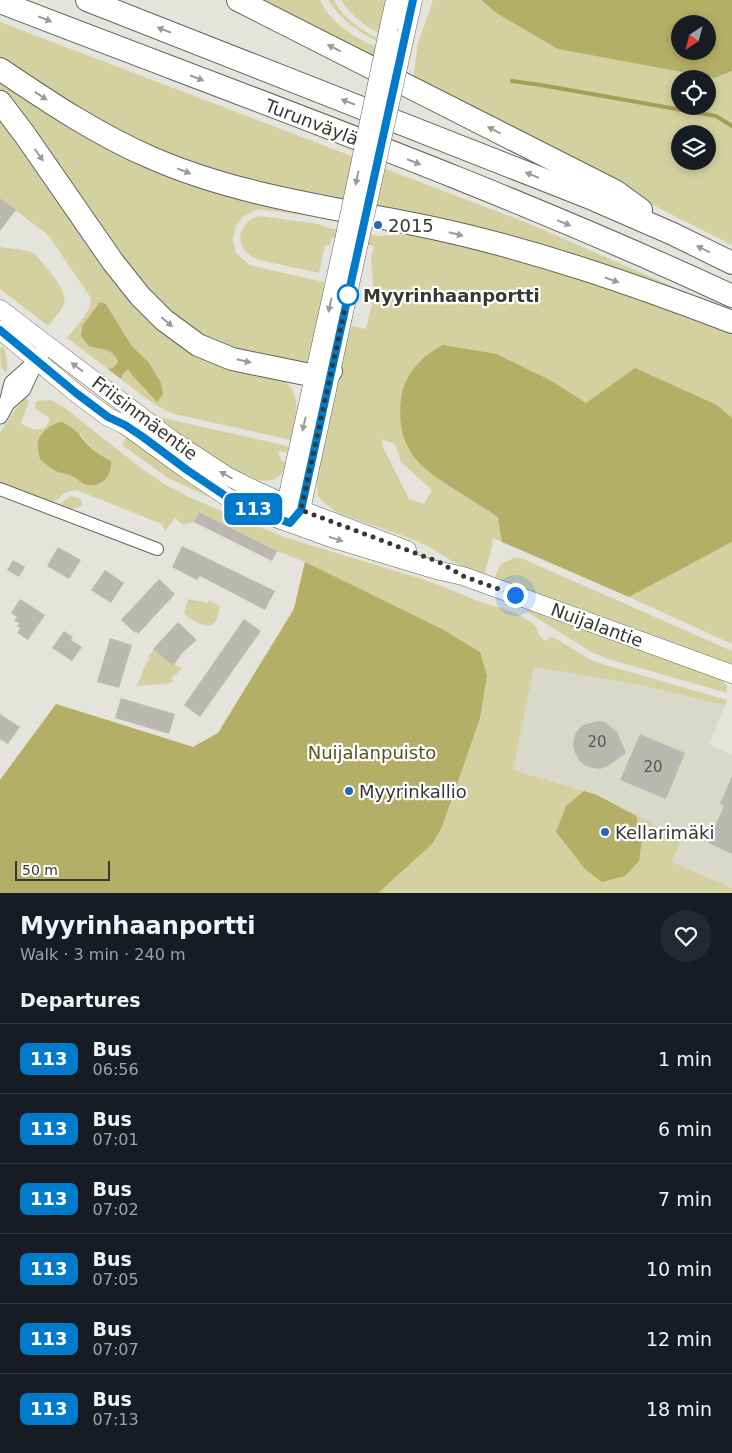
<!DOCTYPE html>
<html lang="en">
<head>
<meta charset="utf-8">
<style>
	:root { --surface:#171b24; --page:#242831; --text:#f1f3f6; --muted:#9ea1a6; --line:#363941 }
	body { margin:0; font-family:"DejaVu Sans",sans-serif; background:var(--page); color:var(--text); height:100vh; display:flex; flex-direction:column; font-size:19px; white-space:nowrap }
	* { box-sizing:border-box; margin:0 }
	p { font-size:16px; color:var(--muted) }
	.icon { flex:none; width:28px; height:28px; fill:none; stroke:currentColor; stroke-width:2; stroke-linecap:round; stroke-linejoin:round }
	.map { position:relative; height:893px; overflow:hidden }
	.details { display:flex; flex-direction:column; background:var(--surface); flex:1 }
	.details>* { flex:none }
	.badge { padding:0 10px; border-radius:8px; font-size:18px; line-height:32px }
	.needle { width:32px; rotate:216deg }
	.buttons { position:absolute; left:671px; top:15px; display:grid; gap:10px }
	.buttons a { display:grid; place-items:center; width:45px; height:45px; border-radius:50%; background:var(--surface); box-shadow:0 2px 8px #0003; font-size:25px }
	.scale { position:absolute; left:15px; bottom:12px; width:95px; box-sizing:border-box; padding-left:5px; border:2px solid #373734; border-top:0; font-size:14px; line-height:18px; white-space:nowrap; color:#373734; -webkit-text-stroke:4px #fffffe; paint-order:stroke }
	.you { position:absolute; width:25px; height:25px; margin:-12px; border:4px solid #fff; border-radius:50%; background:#1a73e8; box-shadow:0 0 0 8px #1a73e833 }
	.map>.badge { position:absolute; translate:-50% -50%; box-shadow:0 0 0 2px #fff }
	h2 { padding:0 20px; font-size:19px; line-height:45px }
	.round { display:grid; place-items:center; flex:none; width:52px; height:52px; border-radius:26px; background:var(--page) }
	.head { display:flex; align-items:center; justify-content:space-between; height:85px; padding:0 20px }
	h1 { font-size:24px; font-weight:600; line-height:38px }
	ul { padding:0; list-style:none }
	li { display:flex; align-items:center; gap:15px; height:70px; padding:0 20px; border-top:1px solid var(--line) }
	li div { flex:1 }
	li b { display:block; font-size:19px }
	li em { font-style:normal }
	li .badge { min-width:55px; font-weight:700; text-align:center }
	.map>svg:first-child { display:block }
	.built { fill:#d9d9c9 }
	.green { fill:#d3d1a0; fill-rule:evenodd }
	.forest { fill:#b3af66; fill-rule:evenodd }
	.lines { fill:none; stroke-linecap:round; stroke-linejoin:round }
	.stream { stroke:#a39f56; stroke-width:4 }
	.building { fill:#bab9b1 }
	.minor-casing { stroke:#64635c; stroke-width:14 }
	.tertiary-casing { stroke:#64635c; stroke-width:17 }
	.secondary-casing { stroke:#64635c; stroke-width:19 }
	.motorway-casing { stroke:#64635c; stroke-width:24 }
	.minor { stroke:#fff; stroke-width:12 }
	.tertiary { stroke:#fff; stroke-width:15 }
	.secondary { stroke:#fff; stroke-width:18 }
	.motorway { stroke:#fff; stroke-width:22 }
	.secondary-bridge-casing { stroke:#64635c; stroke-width:19; stroke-linecap:butt }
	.secondary-bridge { stroke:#fff; stroke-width:18 }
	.oneway { fill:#9b9b9a }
	.line-casing { stroke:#fff; stroke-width:11 }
	.line { stroke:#007ac9; stroke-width:8 }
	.walk { stroke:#373734; stroke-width:5; stroke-dasharray:0 9 }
	.poi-dot { fill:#2767b9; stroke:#fffffe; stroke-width:2 }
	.stop-dot { fill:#fff; stroke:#007ac9; stroke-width:2.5 }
	.labels { text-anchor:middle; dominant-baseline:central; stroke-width:4.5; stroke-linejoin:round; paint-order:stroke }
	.number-label { font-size:15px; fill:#585853 }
	.street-label { font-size:18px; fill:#373734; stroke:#fffffe }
	.poi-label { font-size:18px; fill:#373734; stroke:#fffffe; text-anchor:start }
	.stop-label { font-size:18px; font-weight:bold; fill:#373734; stroke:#fffffe; text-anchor:start }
	.park-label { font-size:18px; fill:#57541d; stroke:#fffffe }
</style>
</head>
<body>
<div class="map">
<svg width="732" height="893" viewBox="0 0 732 893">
	<rect width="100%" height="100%" fill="#e4e4dc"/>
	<path class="built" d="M534,667L636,684L725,705L709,744L732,755V888L672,862L682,840L513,771Z"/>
	<g class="green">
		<path d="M253,0H320C331,24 355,37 377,48L374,63Z"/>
		<path d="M328,0H334C343,19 361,30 379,39V42C358,32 341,20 328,0Z"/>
		<path d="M341,0H388L380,34C364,25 351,16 341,0Z"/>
		<path d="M433,0H481L493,12L715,78L732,71V245L542,149L413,80L418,43ZM680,79H708V106H680ZM680,134H708V161H680Z"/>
		<path d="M0,22L530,224L710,303L196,169L109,132L0,62Z"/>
		<path d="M0,77L63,120L327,218L257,209L242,217L235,228L233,238L236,253L249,265L324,282C322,311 319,340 307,366L215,344L162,309L0,93Z"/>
		<path d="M0,114L157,328L179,345L200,357L286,382C302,397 296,420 292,440L174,414C154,406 138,392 121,379L123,374L140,354L131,345L106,304L99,349C109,350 115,351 118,362L113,369H108L67,338C75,327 91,313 91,298L48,235L0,198Z"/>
		<path d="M259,216L319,224L328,228L378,236L425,234L582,279L732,333V418L717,405L586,403L552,381L497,354L418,461L455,489L495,515L500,523L502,542L492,538V547L484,575L457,564L427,546L415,540L338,513L323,502L318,496L316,473L336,368L352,326L366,329L374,296L371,259L374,246L332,237L330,245H325L319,273L260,260C234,253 234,224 259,216ZM382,439L395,444L401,462L432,490L424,504L409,499L383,447Z"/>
		<path d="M0,247L29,251L35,254C44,265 68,289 64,304C61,311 54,318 50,324L47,325L0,289Z"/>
		<path d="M61,345H63L150,411L163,418L291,447L290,453L278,451L281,460L287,464C277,495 240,475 220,467Z"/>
		<path d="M2,347L4,348C6,355 9,367 6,373L1,367L0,348Z"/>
		<path d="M24,396L29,401L21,423C30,431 46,434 50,419C47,414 40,414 35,408L36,401L51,400L65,408L141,468L166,485L191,498L284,537L431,582L478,601L516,613L532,623L537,628L538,634L545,641L551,637L555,638L591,660L609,666L727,700L725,705L636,684L534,667L513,770L597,795L682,839L672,862L732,888V893H0V780L56,704L193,747L218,733L294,609L305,562L277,551L199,512L194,522L183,525L175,518L165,531L162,524L76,490C59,492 62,500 50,503L0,483V433ZM81,434C88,446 98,453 111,461L82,483L71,476L54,470Z"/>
		<path d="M127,436L244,513L168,478L122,445Z"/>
		<path d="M71,496L81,499L82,506L72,509V512L58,508L65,500Z"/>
		<path d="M732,542V644L629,597Z"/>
		<path d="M514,558H520L528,561L732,651V664L494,578L501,564Z"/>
		<path d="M188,599L208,603L209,600L220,606C219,610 218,618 215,622C208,632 191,619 184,614Z"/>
		<path d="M530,608L718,676L727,686V693L608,659L591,652L527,612Z"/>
		<path d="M154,650L173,666L175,664L182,669L171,678L174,681L167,684L136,686C143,677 141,667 149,660V655Z"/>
	</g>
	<g class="forest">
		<path d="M481,0H732V71L715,78L558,49L493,11ZM680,24H708V51H680Z"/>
		<path d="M100,302L106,304L131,345L149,363L161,383L163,394L157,402L132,375L128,369L123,374L121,379L108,369L113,368L118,362C114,348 101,350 89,346L81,336L82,326Z"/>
		<path d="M443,345L497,354L552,381L586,403L635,368L717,405L732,418V542L629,597L502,542L498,518C492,512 483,508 476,503C432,473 395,461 401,400C403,375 422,356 443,345Z"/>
		<path d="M62,422C77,430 77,432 87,444C94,451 102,456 111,461C112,475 103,487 88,485C81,484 77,478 71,476C66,473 60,473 56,471C50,468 45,463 40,459C39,454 37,447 38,442C40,432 52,423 62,422Z"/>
		<path d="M305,562L442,629L480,652L487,676L480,718L442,827L432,844L378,893H0V780L56,704L193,747L218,733L294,609Z"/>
		<path d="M584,791L597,795L636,816L642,839L639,861L625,876L602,882L585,869L556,832L566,806Z"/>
	</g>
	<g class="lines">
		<path class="stream" d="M512,81L541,85L716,116L732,126"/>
	</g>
	<g class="building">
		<path d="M0,198L16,210L0,231Z"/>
		<path d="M199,512L277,551L272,561L194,522Z"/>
		<path d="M182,546L275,591L265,610L200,576L197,580L172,567Z"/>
		<path d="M58,547L81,560L69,579L47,566Z"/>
		<path d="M13,560L25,567L19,577L7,570Z"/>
		<path d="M105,570L124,583L111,603L91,590Z"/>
		<path d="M159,579L175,594L138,634L136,631L135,633L121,620Z"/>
		<path d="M20,599L45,615L28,640L17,633L20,628L17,626L19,623L14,621L17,617L11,613Z"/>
		<path d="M244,619L261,631L200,717L184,705Z"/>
		<path d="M178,622L197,640L183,652L173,666L153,649Z"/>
		<path d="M64,631L73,637L71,640L82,647L72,661L52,648Z"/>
		<path d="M110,638L132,645L119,688L97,682Z"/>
		<path d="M121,698L175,714L169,734L115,718Z"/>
		<path d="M0,714L20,727L8,744L0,739Z"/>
		<path d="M598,721L605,722L617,732L626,753L608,766L600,769L592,768L584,765L579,760L575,753L573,746L574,738L577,731L583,725Z"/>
		<path d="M640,734L685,753L666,799L620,780Z"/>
		<path d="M732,776V854L708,843L724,806L720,804Z"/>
	</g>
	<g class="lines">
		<defs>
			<path id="minor" d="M0,489L157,549"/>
			<g id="tertiary">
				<path d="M7,403L23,389L36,361L48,345"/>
				<path d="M0,416L7,403L12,383L31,366"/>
			</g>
			<g id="secondary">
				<path d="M389,27L395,0"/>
				<path d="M405,36L413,0"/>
				<path d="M0,309L172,440L227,476L257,491L286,504L407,550"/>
				<path d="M0,330L76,393L108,417L125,425L187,470L227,497L267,515L337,540L436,570L463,576L732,674"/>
				<path d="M288,515L286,504L344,240"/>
				<path d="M294,519L301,510L359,243"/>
			</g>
			<g id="motorway">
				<path d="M87,0L588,197L673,234L732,263"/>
				<path d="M238,0L615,191L641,210"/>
				<path d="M0,2C245,97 494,185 732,296"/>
				<path d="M0,69C49,102 98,135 152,158C241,197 339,208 433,228C535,250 635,285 732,322"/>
				<path d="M0,102L25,135L113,262L140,296L164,320L198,345L232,359L315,376L331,371"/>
			</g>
		</defs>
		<use href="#minor" class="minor-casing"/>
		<use href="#tertiary" class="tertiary-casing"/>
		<use href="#secondary" class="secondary-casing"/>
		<use href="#motorway" class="motorway-casing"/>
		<use href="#minor" class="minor"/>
		<use href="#tertiary" class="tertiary"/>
		<use href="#secondary" class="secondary"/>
		<use href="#motorway" class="motorway"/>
		<defs>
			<g id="secondary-bridge">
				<path d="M344,240L389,27"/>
				<path d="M359,243L405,36"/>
			</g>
		</defs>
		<use href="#secondary-bridge" class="secondary-bridge-casing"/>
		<use href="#secondary-bridge" class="secondary-bridge"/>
	</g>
	<defs><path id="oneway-solid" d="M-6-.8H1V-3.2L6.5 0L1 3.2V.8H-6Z" transform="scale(1.25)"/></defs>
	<g class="oneway">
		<use href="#oneway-solid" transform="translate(45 19) rotate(21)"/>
		<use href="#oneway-solid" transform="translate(164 30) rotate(-159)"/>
		<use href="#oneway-solid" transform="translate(334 48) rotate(-153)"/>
		<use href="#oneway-solid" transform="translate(197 78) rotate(21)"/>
		<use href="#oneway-solid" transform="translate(41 96) rotate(34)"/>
		<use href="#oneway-solid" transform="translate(348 102) rotate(-159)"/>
		<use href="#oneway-solid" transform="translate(494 130) rotate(-152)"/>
		<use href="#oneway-solid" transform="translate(39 155) rotate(55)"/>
		<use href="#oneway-solid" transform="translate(414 162) rotate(22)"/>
		<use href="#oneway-solid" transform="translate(184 171) rotate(21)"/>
		<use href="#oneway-solid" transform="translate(532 175) rotate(-158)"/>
		<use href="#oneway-solid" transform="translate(357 178) rotate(102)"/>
		<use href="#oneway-solid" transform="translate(564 223) rotate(22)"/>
		<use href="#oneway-solid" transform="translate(456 234) rotate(14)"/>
		<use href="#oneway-solid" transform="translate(703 249) rotate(-154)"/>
		<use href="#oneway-solid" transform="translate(612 280) rotate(19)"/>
		<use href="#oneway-solid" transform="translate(330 305) rotate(102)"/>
		<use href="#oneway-solid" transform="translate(167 322) rotate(40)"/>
		<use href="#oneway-solid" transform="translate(244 361) rotate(13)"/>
		<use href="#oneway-solid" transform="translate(77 367) rotate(-143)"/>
		<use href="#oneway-solid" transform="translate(304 424) rotate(103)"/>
		<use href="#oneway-solid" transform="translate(226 475) rotate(-150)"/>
		<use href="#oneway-solid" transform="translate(336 539) rotate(18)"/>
	</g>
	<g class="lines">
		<defs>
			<path id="line" d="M0,330L76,393L108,417L125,425L143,437L187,470L227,497L267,515L290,523L301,510L413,0"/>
		</defs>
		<use href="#line" class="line-casing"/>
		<use href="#line" class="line"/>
		<path class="walk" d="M348,295L301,510L439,562L463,576L515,595"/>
	</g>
	<g class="poi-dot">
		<circle cx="378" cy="225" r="5"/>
		<circle cx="349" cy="791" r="5"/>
		<circle cx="605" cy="832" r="5"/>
	</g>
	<circle class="stop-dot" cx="348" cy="295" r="10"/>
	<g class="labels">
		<g class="number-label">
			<text x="597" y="742">20</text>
			<text x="653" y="767">20</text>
		</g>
		<g class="street-label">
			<text transform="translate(312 122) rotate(21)">Turunväylä</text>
			<text transform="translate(145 418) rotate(37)">Friisinmäentie</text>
			<text transform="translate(597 625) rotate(20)">Nuijalantie</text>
		</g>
		<g class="poi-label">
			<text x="388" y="225">2015</text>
			<text x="359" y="791">Myyrinkallio</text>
			<text x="615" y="832">Kellarimäki</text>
		</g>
		<g class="stop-label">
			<text x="363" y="295">Myyrinhaanportti</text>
		</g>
		<g class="park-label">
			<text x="372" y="752">Nuijalanpuisto</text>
		</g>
	</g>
</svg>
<div class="buttons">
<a><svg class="needle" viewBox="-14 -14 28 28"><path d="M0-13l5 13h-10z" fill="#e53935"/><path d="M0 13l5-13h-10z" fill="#9ea1a6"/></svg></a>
<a><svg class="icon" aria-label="locate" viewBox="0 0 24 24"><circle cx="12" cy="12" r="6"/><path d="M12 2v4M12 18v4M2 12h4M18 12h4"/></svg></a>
<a><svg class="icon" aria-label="layers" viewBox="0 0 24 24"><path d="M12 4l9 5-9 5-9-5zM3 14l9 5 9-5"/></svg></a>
</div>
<div class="scale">50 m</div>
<div class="you" style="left:515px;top:595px"></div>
<b class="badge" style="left:253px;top:509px;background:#007ac9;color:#fff">113</b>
</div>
<section class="details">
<div class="head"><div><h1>Myyrinhaanportti</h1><p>Walk · 3 min · 240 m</p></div><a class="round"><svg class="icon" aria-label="heart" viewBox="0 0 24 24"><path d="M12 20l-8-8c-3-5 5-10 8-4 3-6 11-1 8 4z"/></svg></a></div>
<h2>Departures</h2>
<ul>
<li><span class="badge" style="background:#007ac9;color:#fff">113</span><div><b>Bus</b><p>06:56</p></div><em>1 min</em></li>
<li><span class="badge" style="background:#007ac9;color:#fff">113</span><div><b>Bus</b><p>07:01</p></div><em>6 min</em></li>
<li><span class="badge" style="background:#007ac9;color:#fff">113</span><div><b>Bus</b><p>07:02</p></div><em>7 min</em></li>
<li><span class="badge" style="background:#007ac9;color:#fff">113</span><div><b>Bus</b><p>07:05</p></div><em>10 min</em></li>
<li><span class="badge" style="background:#007ac9;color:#fff">113</span><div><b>Bus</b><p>07:07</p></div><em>12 min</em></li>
<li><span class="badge" style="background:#007ac9;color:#fff">113</span><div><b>Bus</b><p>07:13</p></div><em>18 min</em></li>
</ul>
</section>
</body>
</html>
